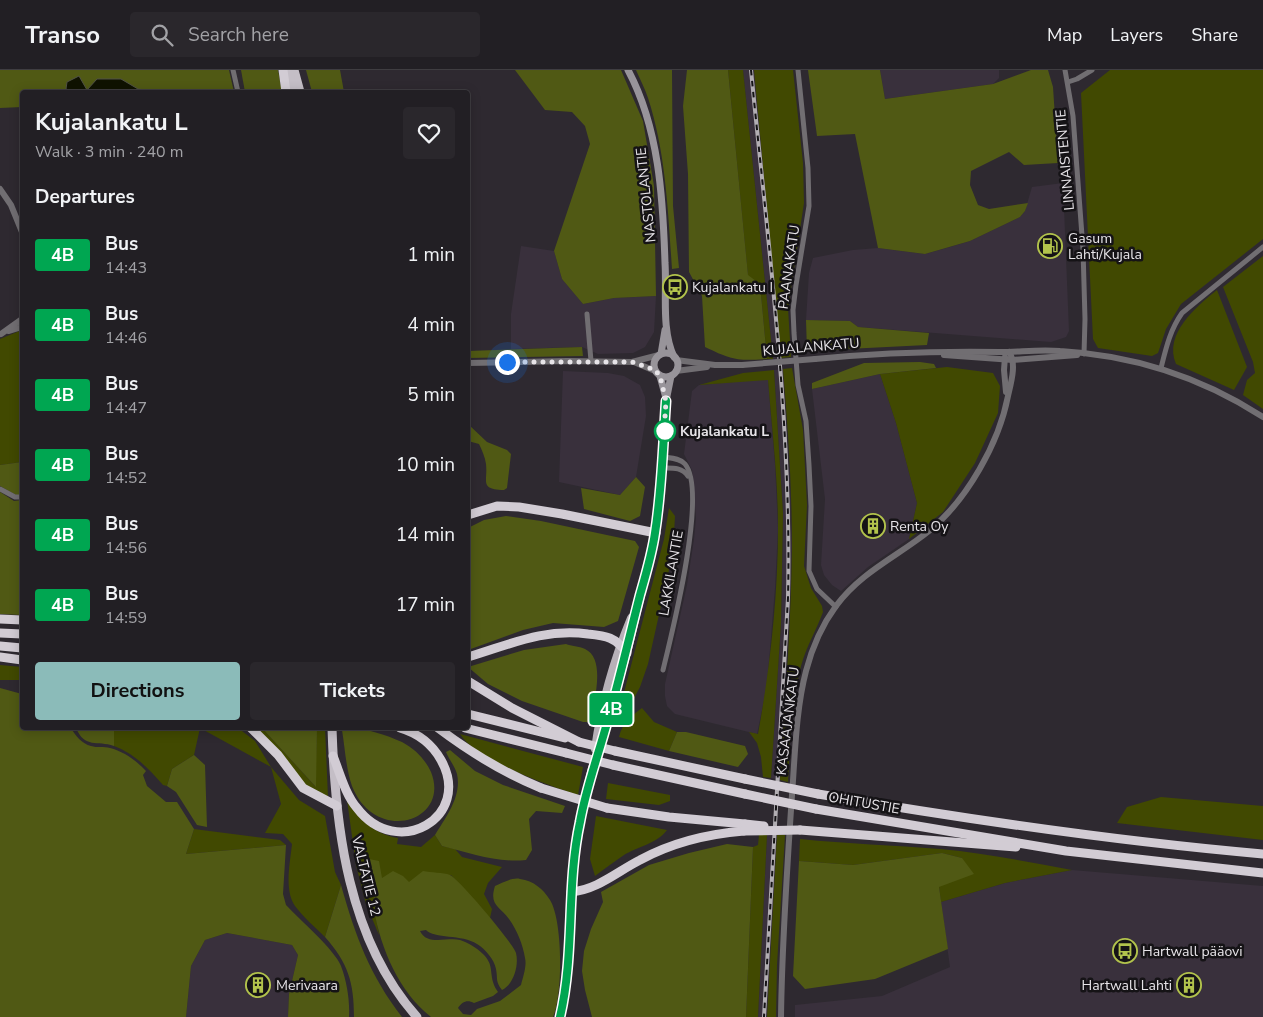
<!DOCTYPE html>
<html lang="en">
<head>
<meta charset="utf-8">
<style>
	:root { --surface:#221f24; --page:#2a272c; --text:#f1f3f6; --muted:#a2a2a6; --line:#3f3d41; --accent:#8bbbb9 }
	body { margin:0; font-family:"Nunito Sans",sans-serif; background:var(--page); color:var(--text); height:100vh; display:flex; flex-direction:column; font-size:19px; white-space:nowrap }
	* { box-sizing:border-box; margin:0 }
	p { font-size:16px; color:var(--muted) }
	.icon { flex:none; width:28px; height:28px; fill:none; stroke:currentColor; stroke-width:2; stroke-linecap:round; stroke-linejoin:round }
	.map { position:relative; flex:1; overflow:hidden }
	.details { position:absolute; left:20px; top:20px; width:450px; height:640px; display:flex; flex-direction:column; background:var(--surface); border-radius:5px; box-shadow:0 2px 12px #0003,0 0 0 1px var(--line) }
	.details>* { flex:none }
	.badge { padding:0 10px; border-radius:4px; font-size:18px; line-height:32px }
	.you { position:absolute; width:25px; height:25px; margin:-12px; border:4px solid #fff; border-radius:50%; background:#1a73e8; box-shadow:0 0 0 8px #1a73e833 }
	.map>.badge { position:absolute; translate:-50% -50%; box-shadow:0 0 0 2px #fff }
	h2 { padding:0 15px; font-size:19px; line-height:45px }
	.round { display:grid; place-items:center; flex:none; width:52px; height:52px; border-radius:5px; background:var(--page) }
	.headline { display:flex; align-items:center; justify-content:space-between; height:85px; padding:0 15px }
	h1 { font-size:24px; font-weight:700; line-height:38px }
	.button { display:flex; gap:10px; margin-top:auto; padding:10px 15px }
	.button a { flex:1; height:58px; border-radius:5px; background:var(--accent); color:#111; font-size:20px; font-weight:700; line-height:58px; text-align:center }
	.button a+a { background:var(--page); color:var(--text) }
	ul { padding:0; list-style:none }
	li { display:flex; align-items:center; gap:15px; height:70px; padding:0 15px }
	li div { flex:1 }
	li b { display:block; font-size:19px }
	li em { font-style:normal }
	li .badge { min-width:55px; font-weight:700; text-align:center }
	header { display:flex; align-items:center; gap:30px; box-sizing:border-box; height:70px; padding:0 25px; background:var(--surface); border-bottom:1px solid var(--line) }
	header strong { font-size:24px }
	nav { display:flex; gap:28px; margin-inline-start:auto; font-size:18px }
	.search { width:350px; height:45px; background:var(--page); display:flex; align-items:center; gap:12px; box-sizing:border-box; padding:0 18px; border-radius:5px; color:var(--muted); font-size:19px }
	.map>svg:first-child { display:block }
	.built { fill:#39303c }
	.green { fill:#414901 }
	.forest { fill:#505914 }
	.water { fill:#0f1200; stroke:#505146 }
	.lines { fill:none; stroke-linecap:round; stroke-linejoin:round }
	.minor { stroke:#716e72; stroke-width:5 }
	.tertiary { stroke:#716e72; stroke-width:6 }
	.secondary { stroke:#98949a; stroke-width:7 }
	.primary { stroke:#b7b1b8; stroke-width:8 }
	.trunk { stroke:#c4bec6; stroke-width:9 }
	.motorway { stroke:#d2ccd4; stroke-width:9 }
	.rail-casing { stroke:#b2aeb3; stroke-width:4 }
	.rail { stroke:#151316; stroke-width:2; stroke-dasharray:5.5; stroke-linecap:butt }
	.tertiary-bridge { stroke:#716e72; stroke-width:6 }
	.motorway-bridge { stroke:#d2ccd4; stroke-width:9 }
	.line-casing { stroke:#fff; stroke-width:11 }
	.line { stroke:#00a651; stroke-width:8 }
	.walk { stroke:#e7e4e8; stroke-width:5; stroke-dasharray:0 9 }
	.stop-dot { fill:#fff; stroke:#00a651; stroke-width:2.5 }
	.labels { text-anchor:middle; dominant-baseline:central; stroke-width:5; stroke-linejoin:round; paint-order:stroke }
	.street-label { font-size:14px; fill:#e7e4e8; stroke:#151316 }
	.poi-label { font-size:14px; fill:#e7e4e8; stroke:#151316; text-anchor:start }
	.stop-label { font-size:14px; font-weight:bold; fill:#e7e4e8; stroke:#151316; text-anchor:start }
</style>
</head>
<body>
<header>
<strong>Transo</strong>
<div class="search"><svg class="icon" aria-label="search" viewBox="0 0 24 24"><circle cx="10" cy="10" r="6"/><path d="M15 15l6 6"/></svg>Search here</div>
<nav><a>Map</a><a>Layers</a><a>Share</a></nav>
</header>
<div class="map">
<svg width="1263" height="947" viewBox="0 0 1263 947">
	<rect width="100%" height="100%" fill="#2e2930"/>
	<g class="built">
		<path d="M743,0H754L781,288L773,289Z"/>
		<path d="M880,0H999V8L993,14L885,29Z"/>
		<path d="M1063,113L1069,261L1066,267L1051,272L858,257L850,251L806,250L809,203L813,188L853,180L878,178L925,184L950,177L970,171L1020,147L1025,141L1032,117Z"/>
		<path d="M521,176L554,181L562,209L583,234L614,228L656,226L654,262L645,277L633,283L598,284L582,277L511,279V244Z"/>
		<path d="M783,299L790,417L792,476L790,536L780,710L771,708L781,553L783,443L774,300Z"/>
		<path d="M563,301L608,303L624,306L640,315L645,327L646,346L636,407L620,425L559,412Z"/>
		<path d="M880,304L896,353L917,433L909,469L868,497L841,521L832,515L824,505L821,495L825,429L812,319Z"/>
		<path d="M768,309L775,395L778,459L775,518L767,616L757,664L675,644L667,636L665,626V614L687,515L694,469L696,448L692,400L684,384L692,321L699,315Z"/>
		<path d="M767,765H777L767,947H758Z"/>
		<path d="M1072,800L1263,816V947H795V935L882,926L950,897L941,832L1005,813Z"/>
		<path d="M227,863L292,875L298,885L289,924L288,947H186L191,896L205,870Z"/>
	</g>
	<g class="green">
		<path d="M728,0H743L773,289H767L760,214L748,206Z"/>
		<path d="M754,0H793L803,93L804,133L788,238L791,287L781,288Z"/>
		<path d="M1110,0H1263V169L1181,234L1166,259L1158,283L1152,286L1098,278L1093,269L1081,23Z"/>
		<path d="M1263,186V339L1243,325L1247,310L1255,303L1253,292L1223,217Z"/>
		<path d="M1217,220L1247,297L1234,320L1176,294C1163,264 1196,237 1217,220Z"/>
		<path d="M22,260V392L0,395V269Z"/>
		<path d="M947,297L993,303L1000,316L998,343L975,393L943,442L909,469L917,433L896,353L880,304Z"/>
		<path d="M792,298L803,360L807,435L804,496L811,518L822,536L823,542C816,561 806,577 801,596C791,634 790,673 788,712L780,710C785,633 791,555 792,478C792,418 788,358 783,299Z"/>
		<path d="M774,300L783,443L781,553L771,708L763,707L761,687L757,673L749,662L758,664C770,598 778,526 778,459C778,409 772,359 768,310L699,315L743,303Z"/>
		<path d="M669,438L675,446L673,482L648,594L640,617L632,632L621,641V634L664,469Z"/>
		<path d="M0,595L22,597V610H0Z"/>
		<path d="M642,638L654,652L677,662L669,681L619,667C622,654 631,646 642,638Z"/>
		<path d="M114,658H238L255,671L271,697L299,730L325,746L335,802L341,815L325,867C315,857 303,847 295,836C284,820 290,793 292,774L283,764L265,763L281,734L271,697L200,658L194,685L172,699L167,716L163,715C148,698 135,684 114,676Z"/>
		<path d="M254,658H262L315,716L317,658H325L328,727L305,716Z"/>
		<path d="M460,664L583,697L578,725C549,716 475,689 460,664Z"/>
		<path d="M608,713L670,725V731L659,735L606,729Z"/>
		<path d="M1161,727L1263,736V770L1117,753L1127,737Z"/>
		<path d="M347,730C361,750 374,764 398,768L397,774L421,777L435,765L442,776L455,779L462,787L502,797L488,813L484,824L492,839L490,848L451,805L408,813L382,808L364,788L366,809L374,819V836L379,865L366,834L356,795Z"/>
		<path d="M596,746L667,760C658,773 637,777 624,785C614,792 604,799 595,806L590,789Z"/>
		<path d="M194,759L280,770L286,775L186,784Z"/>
		<path d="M759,765H767L758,947H746L753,777L758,775Z"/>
		<path d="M777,765H785L777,895L776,947H767Z"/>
		<path d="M800,769C847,774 894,775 940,779C985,783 1028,792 1072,800L1005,813L941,832L939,817L962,788L942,783L853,795L799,791Z"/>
	</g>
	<g class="forest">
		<path d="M0,0H229L234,22H22V37L0,38Z"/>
		<path d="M241,0H278L282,22H245Z"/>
		<path d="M306,0H340L344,22H312Z"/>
		<path d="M515,0H621L643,51L654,116L656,226L614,228L583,234L562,209L554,181L590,74L585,56L572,42L545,40Z"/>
		<path d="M636,0H672L673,136L679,198L672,199C668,142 666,83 648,28C645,19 640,9 636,0Z"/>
		<path d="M687,0H728L748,205L760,214L767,289C737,291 732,290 705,277L702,226L689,202L688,104L683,36Z"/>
		<path d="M808,0H880L885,29L993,14L1031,0H1048L1053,17L1058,93L1024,95L1009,82L971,101L970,115L978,135L989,139L1028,133L1025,141L1020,147L970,171L925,184L878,178L855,64L817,66Z"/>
		<path d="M806,250L850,251L858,257L929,263L927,275L807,281Z"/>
		<path d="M582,277L583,286L468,288V281Z"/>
		<path d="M920,292L934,294L936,298L880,304L812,319V313L864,293Z"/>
		<path d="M468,354L487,372L507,380L511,384L507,418L504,420C479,419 488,412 486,394C485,387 482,380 479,374L468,371Z"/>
		<path d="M22,392V425H16L0,416V395Z"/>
		<path d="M636,407L645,417L640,446L630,451L584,439L581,418L620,425Z"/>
		<path d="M0,422L14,431L22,430V545L0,544Z"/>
		<path d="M506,446L541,451L635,471L639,477L618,551L604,557L553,553L523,560L468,580V458L484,450Z"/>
		<path d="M566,574C571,576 579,576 585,579C607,589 593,633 591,652H583L522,631L488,614L468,597L524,580Z"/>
		<path d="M0,618L22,624V658H71C75,665 82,674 91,676C97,678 104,676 110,678C123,681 137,691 146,701L143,705L147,716L166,732H177L194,759L186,784L286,775L283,824L286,835C299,849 335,880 341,896C347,912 350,931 349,947H288L289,924L298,885L292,875L227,863L205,870L191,896L186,947H0Z"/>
		<path d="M76,658H114V676C97,670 85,679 76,658Z"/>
		<path d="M262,658H317L316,717Z"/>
		<path d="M348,658C366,658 386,665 402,672C415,679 425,689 431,702C451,752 375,775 352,716C346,699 345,678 342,660Z"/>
		<path d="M677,662H686L745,676L748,684L738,697L669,681Z"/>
		<path d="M450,680L475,701L503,715L565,736L562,743L536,741L529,749L532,780L526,790C497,793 470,783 442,776L435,765C446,747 462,726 457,704C455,697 449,689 446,682Z"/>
		<path d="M194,685L205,695L207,757L197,755L176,722L167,716L172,699Z"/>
		<path d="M727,774L753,777L746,947H592L585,920L582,901L584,881L591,859L603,832L601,822L649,795L689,783Z"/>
		<path d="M942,783L962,788L974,804L939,817L948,879L875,909L805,919L793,906L799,791L853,795Z"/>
		<path d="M364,788L379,791L382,808L393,801L403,806L409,812L423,801C431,803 443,802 450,805C459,809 513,873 516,883C519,895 514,914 502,920C495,911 498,909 496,899C494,889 485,879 477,874C462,864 434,869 426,860L420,861C427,876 447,867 460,870C467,872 477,878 483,884C493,894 490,900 493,912C494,916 496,919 498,922L493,926L474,933C467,929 462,932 458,938L463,944L471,945L477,939L500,931L521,915C523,907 527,896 525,888C523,875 517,860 509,849C499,836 489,835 495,816C502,813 513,807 520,809C534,811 543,819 550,830C563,851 563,924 553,947H431C399,922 381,879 374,840C373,833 375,827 374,820C373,816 368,812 366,808C364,802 365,794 364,788Z"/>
		<path d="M341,815C355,865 370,906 402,947H354C354,912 348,893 325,867Z"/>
	</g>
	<path class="water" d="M79,6L87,20L97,9H121L138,19L161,22H73L66,19L67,12Z"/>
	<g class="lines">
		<g class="minor">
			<path d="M233,0L238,22"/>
			<path d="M798,0L808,98L809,136L796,215L793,240L794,263L798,315L806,351L809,395L811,436L809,501L817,519L836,537"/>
			<path d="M1065,0L1073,46L1083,179L1085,249L1084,284"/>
			<path d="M1068,12L1077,9L1092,0"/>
			<path d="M587,244L591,291"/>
			<path d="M1161,298C1166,278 1170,260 1182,243L1263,177"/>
			<path d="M663,398C672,398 682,397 688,406"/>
			<path d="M0,419L15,427H22"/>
			<path d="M663,600C672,563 708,422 685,394C680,388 671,388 664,387"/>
		</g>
		<g class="tertiary">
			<path d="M0,119L11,135L22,162"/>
			<path d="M9,261L22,257"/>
			<path d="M1,264L22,249"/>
			<path d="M944,285L1013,290L1077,285"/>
			<path d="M1005,287L1004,300L1006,322"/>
			<path d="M815,289C876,283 938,281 1000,282C1020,282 1040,279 1060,281C1133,285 1201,307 1263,347"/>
			<path d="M676,290L715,295H742"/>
			<path d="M634,292L655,301"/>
			<path d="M468,293L567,291L632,292L659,285"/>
			<path d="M676,301L707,297"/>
			<path d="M781,947C782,873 787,798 792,725C795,685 796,639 806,601C812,578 822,555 836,536C861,502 898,486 929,461C967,430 999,373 1008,326C1011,313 1017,293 1009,282"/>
		</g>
		<g class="secondary">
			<path d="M628,0C659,58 663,128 665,193C667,223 661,259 674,287"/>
			<circle cx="666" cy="295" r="12"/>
			<path d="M661,284L665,260"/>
			<path d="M660,306L666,328"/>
			<path d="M656,463L664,387L666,331L671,306"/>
		</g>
		<g class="primary">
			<path d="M595,679C601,635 614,589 631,548"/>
			<path d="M560,947L567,913L573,797L579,753L592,698L605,661L627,583L656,463"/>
		</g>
		<g class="trunk">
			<path d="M294,0L300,22"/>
			<path d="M289,3L293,22"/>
			<path d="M332,658C335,757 348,870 417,947"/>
		</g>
		<g class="motorway">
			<path d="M283,0L286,22"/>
			<path d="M468,445L497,436L519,437L562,444L656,463"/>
			<path d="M0,549L22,550"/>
			<path d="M0,563L22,564"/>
			<path d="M0,576L22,578"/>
			<path d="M0,587L22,590"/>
			<path d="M468,587C509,575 543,558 588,564C607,566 615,567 627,583"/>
			<path d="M468,611L512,638L579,672"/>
			<path d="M468,644L565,668"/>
			<path d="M251,658L278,685L303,718L337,736"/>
			<path d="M438,658C470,682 504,703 541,718"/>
			<path d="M465,658L566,683"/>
			<path d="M615,681L745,709"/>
			<path d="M333,686C340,703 345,724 357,738C397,791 473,747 441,690C432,674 417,663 400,658"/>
			<path d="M613,695L745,724"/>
			<path d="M818,724C965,749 1113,771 1263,784"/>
			<path d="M607,738L669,747L745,754"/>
			<path d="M816,739L1066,781L1263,803"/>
			<path d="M800,760L1016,777"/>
			<path d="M571,822C597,820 618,801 640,790C673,772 707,764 744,761"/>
		</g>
		<defs>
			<path id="rail" d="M751,0C768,175 792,352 788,528L764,947"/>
		</defs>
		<use href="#rail" class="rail-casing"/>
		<use href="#rail" class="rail"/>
		<path class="tertiary-bridge" d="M742,295L815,289"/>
		<g class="motorway-bridge">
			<path d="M579,672L615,681"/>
			<path d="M566,683L613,695"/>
			<path d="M745,709L818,724"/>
			<path d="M541,718L607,738"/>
			<path d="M745,724L816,739"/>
			<path d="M745,754L764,756"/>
			<path d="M744,761L800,760"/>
		</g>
	</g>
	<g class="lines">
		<defs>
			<path id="line" d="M560,947C575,883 566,816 580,752C586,718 598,686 607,653C619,611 629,568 640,525C646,504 652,484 655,463C662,419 663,375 666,331"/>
		</defs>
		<use href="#line" class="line-casing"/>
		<use href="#line" class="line"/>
		<path class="walk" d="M507,292H632L655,300L660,306L666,331L664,363L665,361"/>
	</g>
	<defs>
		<symbol id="fuel-ring" viewBox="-11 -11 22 22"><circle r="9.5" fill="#151316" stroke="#b2c34c" stroke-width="1.5"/><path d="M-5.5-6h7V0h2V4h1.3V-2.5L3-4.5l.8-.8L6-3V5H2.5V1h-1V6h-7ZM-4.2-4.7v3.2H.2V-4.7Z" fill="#b2c34c"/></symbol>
		<symbol id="bus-ring" viewBox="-11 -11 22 22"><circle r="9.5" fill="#151316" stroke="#b2c34c" stroke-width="1.5"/><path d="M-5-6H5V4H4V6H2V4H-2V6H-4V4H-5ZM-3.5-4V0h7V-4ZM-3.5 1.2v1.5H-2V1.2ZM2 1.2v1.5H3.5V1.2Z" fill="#b2c34c"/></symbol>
		<symbol id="building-ring" viewBox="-11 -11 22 22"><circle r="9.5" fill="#151316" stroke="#b2c34c" stroke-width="1.5"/><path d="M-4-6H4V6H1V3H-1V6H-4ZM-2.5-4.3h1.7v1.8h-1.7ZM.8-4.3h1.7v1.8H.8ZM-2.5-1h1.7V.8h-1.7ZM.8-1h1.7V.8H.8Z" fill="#b2c34c"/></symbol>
	</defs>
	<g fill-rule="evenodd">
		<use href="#fuel-ring" x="1036" y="162" width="28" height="28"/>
		<use href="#bus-ring" x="661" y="203" width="28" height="28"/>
		<use href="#building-ring" x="859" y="442" width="28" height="28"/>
		<use href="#bus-ring" x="1111" y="867" width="28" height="28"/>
		<use href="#building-ring" x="244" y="901" width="28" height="28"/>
		<use href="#building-ring" x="1175" y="901" width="28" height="28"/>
	</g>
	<circle class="stop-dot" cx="665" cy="361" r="10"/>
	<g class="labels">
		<g class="street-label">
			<text transform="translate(1065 90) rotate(-95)">LINNAISTENTIE</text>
			<text transform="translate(646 125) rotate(-96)">NASTOLANTIE</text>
			<text transform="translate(789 197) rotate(-82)">PAANAKATU</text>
			<text transform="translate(811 277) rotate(-5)">KUJALANKATU</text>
			<text transform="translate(671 503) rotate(-80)">LAKKILANTIE</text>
			<text transform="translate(788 651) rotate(-83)">KASAAJANKATU</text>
			<text transform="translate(864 733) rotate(10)">OHITUSTIE</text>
			<text transform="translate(366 806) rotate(76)">VALTATIE 12</text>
		</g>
		<g class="poi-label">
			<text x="1068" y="168">Gasum<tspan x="1068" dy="16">Lahti/Kujala</tspan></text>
			<text x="692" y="217">Kujalankatu I</text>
			<text x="890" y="456">Renta Oy</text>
			<text x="1142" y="881">Hartwall pääovi</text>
			<text x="276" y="915">Merivaara</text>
			<text x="1172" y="915" text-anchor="end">Hartwall Lahti</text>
		</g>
		<g class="stop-label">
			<text x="680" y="361">Kujalankatu L</text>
		</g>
	</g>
</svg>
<div class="you" style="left:507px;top:292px"></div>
<b class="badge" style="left:611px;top:639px;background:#00a651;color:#fff">4B</b>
<section class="details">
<div class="headline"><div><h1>Kujalankatu L</h1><p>Walk · 3 min · 240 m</p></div><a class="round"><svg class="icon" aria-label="heart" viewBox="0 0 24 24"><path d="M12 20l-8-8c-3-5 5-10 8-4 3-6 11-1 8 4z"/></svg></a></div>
<h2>Departures</h2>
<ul>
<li><span class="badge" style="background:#00a651;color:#fff">4B</span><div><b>Bus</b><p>14:43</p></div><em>1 min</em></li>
<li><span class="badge" style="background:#00a651;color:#fff">4B</span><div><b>Bus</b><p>14:46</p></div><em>4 min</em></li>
<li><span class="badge" style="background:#00a651;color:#fff">4B</span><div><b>Bus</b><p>14:47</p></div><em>5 min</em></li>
<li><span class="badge" style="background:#00a651;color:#fff">4B</span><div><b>Bus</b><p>14:52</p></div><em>10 min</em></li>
<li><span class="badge" style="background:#00a651;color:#fff">4B</span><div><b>Bus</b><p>14:56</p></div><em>14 min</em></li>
<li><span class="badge" style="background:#00a651;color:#fff">4B</span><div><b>Bus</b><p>14:59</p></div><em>17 min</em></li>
</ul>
<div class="button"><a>Directions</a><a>Tickets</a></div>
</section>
</div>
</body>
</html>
